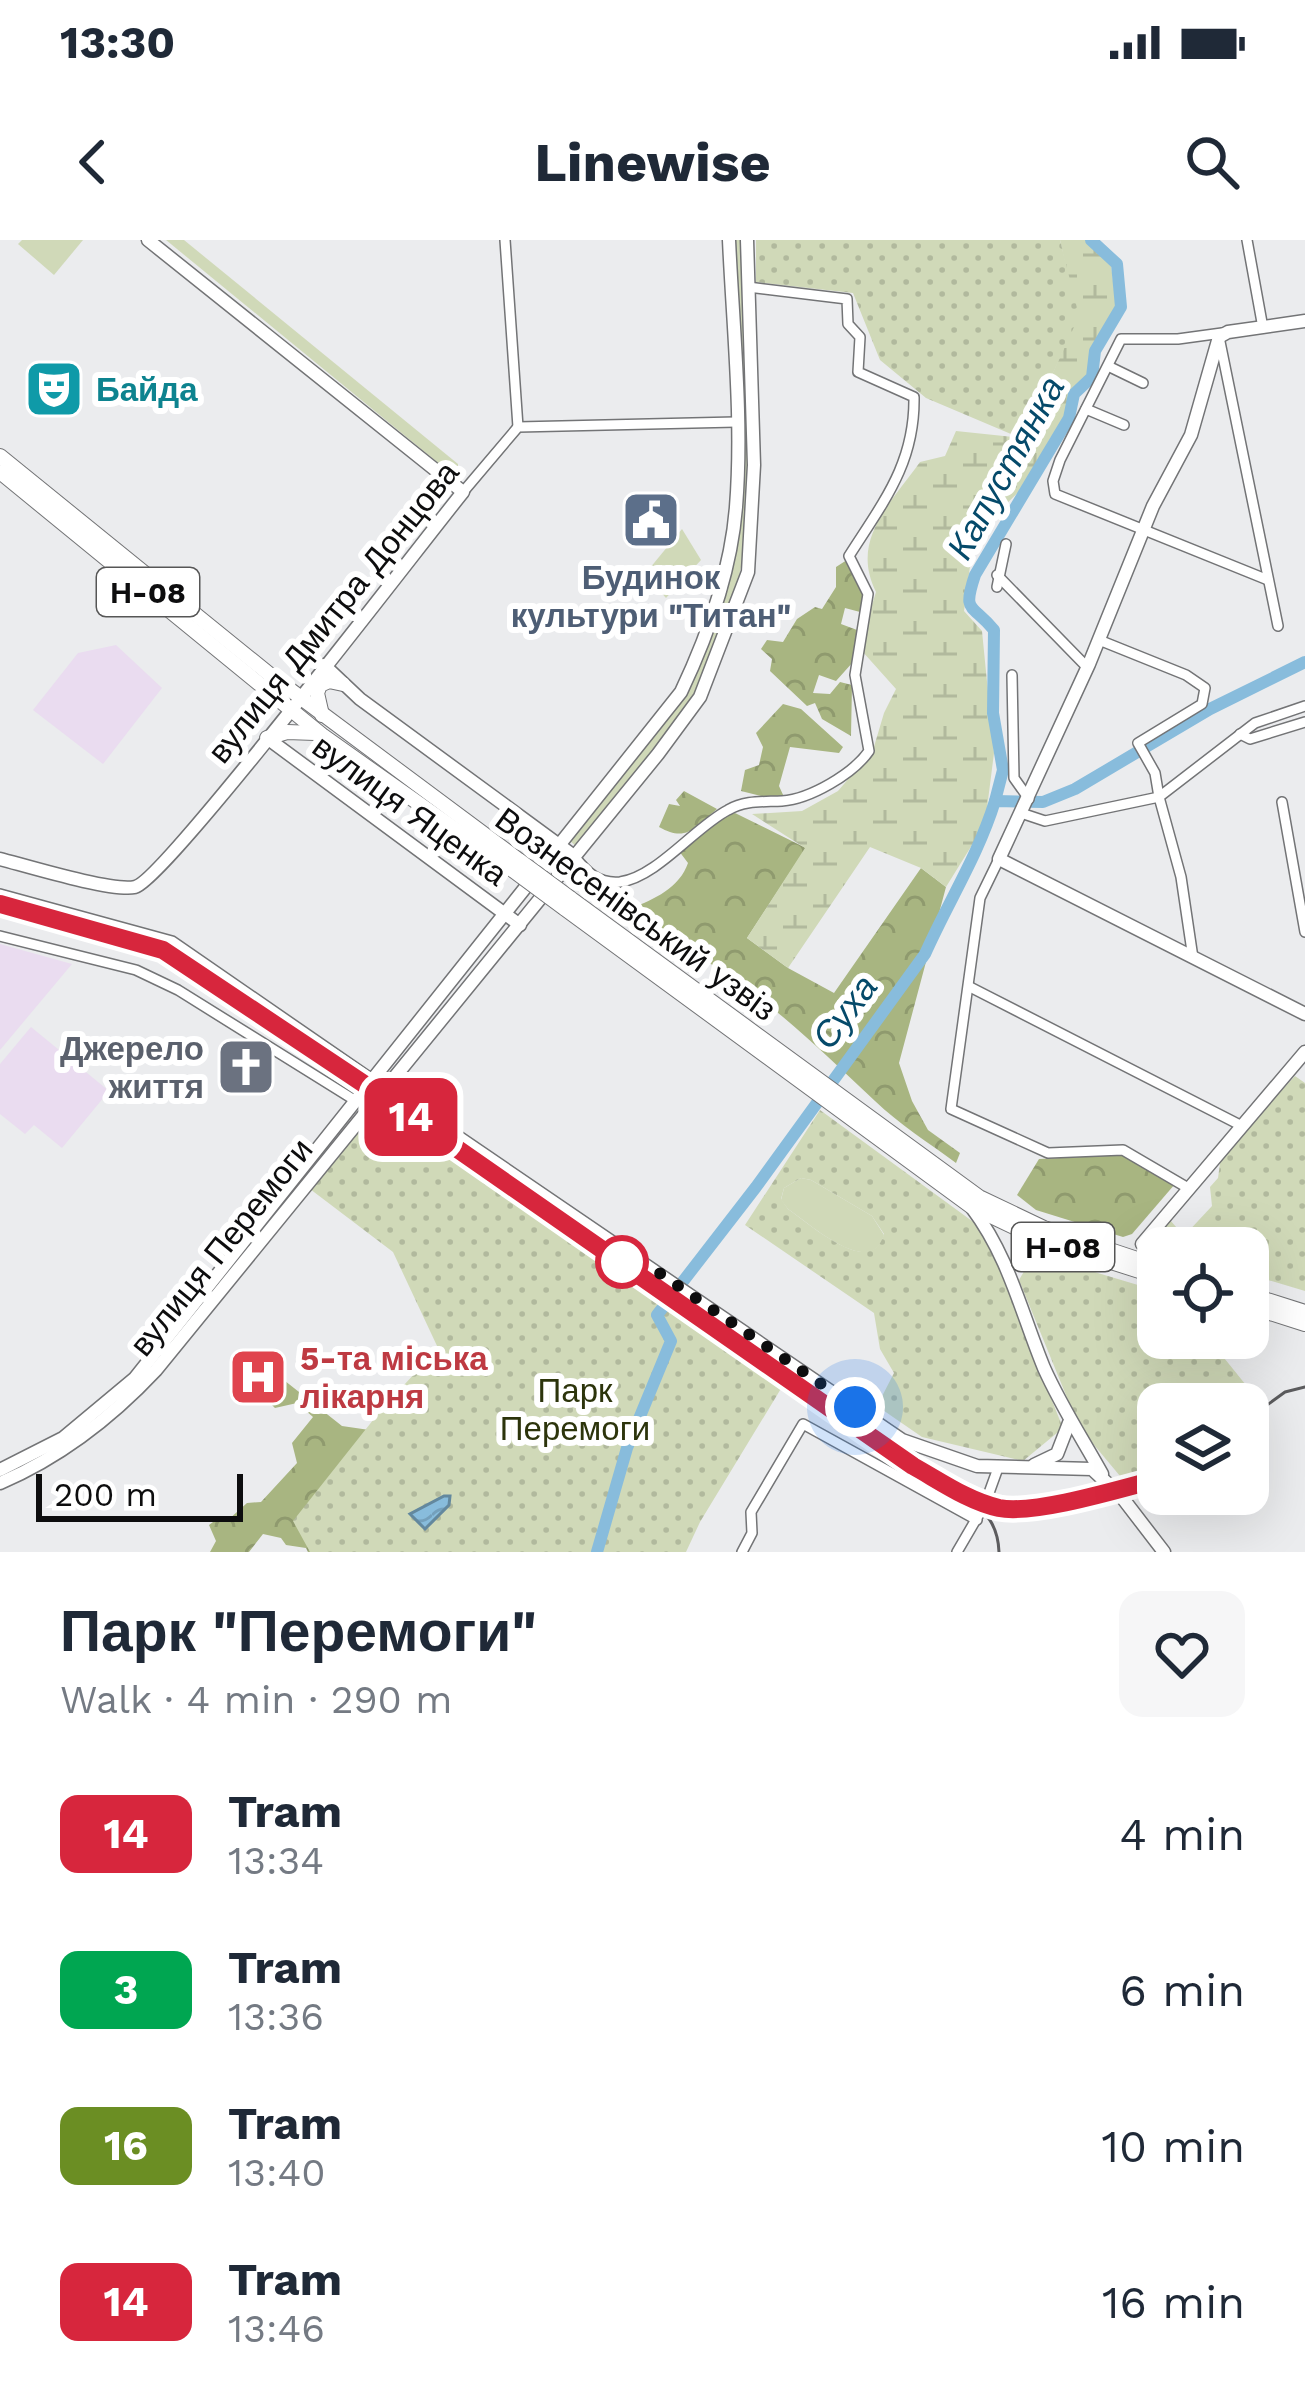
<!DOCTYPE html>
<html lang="en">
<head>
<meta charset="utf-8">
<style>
	:root { --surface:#fff; --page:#f6f6f7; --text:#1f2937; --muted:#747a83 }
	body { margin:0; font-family:"Work Sans",sans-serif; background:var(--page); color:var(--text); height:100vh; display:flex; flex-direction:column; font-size:45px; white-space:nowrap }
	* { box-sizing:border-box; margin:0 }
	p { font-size:39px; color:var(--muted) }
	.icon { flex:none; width:66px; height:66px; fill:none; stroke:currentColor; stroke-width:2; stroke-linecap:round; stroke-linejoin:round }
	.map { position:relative; height:1312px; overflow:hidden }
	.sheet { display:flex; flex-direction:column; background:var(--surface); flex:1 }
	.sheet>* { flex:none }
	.badge { padding:0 24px; border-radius:18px; font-size:42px; line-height:78px }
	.tools { position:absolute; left:1137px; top:987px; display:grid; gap:24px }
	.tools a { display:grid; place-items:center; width:132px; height:132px; border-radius:24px; background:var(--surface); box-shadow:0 12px 48px #0002; font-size:60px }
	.scale { position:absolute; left:36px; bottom:30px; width:207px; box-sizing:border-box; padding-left:12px; border:6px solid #0d0d0e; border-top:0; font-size:33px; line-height:42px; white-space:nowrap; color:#0d0d0e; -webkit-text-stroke:9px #fff; paint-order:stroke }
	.you { position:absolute; width:60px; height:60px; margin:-30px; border:9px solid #fff; border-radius:50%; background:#1a73e8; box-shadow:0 0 0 18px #1a73e833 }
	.map>.badge { position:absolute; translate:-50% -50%; box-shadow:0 0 0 6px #fff }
	.round { display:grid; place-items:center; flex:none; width:126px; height:126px; border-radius:24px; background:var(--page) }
	.summary { display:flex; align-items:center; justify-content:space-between; height:204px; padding:0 60px }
	h1 { font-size:57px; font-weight:700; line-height:90px }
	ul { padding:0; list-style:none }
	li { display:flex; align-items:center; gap:36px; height:156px; padding:0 60px }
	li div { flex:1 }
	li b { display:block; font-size:45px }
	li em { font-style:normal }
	li .badge { min-width:132px; font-weight:700; text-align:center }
	.status { display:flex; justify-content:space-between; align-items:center; height:84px; padding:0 60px; background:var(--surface); direction:ltr }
	.status svg { height:33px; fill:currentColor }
	header { display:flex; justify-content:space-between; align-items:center; height:156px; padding:0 60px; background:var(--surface); font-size:54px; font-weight:700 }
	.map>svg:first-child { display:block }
	.education { fill:#eadcf0 }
	.grass { fill:#d0d9b8 }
	.forest { fill:url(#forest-crowns) }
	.wetland { fill:url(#wetland-marsh) }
	.park { fill:url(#park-dots); fill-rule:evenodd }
	.water { fill:url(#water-waves); stroke:#63889e; stroke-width:3 }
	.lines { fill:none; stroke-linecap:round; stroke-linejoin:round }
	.river { stroke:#88bcdc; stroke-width:12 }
	.street-casing { stroke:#737476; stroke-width:12 }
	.secondary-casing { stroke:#737476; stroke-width:15 }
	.primary-casing { stroke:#737476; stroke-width:16 }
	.street { stroke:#fff; stroke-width:9 }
	.secondary { stroke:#fff; stroke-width:12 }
	.primary { stroke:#fff; stroke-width:14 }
	.tram { stroke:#5c5c5e; stroke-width:3 }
	.primary-bridge-casing { stroke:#737476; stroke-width:16; stroke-linecap:butt }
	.primary-bridge { stroke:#fff; stroke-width:14 }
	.line-casing { stroke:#fff; stroke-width:27 }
	.line { stroke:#d7263d; stroke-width:18 }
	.walk { stroke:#0d0d0e; stroke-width:12; stroke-dasharray:0 21.6 }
	.stop-dot { fill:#fff; stroke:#d7263d; stroke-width:6 }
	.labels { text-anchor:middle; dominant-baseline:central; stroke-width:12; stroke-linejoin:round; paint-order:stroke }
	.shield { fill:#fff; stroke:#565656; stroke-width:3 }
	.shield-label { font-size:30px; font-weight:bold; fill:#0d0d0e }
	.culture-label { font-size:33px; font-weight:bold; fill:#0d838f; stroke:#fff; text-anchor:start }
	.service-label { font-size:33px; font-weight:bold; fill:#4e5e75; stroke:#fff }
	.street-label { font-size:33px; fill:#0d0d0e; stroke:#fff }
	.worship-label { font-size:33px; font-weight:bold; fill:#5b616d; stroke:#fff; text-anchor:end }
	.health-label { font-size:33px; font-weight:bold; fill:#be3a42; stroke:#fff; text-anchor:start }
	.park-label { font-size:33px; fill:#2c340b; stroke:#fff }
	.water-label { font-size:36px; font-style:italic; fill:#054a6a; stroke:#fff }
</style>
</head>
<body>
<div class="status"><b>13:30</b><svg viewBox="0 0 49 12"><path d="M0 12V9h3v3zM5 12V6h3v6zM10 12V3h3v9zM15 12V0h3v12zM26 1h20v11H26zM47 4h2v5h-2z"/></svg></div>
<header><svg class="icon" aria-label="back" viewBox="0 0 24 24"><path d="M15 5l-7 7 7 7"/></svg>Linewise<svg class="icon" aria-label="search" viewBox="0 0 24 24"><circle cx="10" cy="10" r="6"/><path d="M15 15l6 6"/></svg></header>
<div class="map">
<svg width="1305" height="1312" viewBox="0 0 1305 1312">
	<defs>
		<pattern id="forest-crowns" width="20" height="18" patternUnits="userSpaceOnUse" patternTransform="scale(3)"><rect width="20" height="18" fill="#a8b581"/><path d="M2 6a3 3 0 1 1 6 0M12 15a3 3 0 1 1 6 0" fill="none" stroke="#8f9a6e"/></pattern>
		<pattern id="wetland-marsh" width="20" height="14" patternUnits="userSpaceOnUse" patternTransform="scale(3)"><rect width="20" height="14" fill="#d0d9b8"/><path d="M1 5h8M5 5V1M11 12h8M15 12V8" fill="none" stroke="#b1b99d"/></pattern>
		<pattern id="park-dots" width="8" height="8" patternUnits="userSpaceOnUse" patternTransform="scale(3)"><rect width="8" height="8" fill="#d0d9b8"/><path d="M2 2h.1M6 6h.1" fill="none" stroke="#b1b99d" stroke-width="1.8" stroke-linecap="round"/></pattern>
		<pattern id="water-waves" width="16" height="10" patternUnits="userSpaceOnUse" patternTransform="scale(3)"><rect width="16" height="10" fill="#88bcdc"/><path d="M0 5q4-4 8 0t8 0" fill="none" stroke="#74a0bc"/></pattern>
	</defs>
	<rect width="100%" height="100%" fill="#ebecee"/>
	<g class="education">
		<path d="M116,405L162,448L103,524L33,470L78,413Z"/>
		<path d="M0,704L72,724L0,810Z"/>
		<path d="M31,787L109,851L62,908L34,885L25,894L0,874V824Z"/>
	</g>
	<g class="grass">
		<path d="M22,0H83L54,35L18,4Z"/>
		<path d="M166,0H184L458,224V234L454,236Z"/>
		<path d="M734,0H743L745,131H741Z"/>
		<path d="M742,146H746C752,219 754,304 728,373L722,368L738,296Z"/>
		<path d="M682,289L701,320L666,358L645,334Z"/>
		<path d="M716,383L724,387L722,394L691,461L673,488L577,607L570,601L668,479L686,449Z"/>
		<path d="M801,938L811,940L872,976L884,995C871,1040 810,984 788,969L781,960L784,948Z"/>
	</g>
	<g class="forest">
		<path d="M850,318L864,354L860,372L845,368L841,384L857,390L853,422L836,441L819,435L813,453L830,454L840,442L852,445L851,496L822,479L815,463L807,466L770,431L772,419L761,409L767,400L783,402L797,379L815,367L822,369L836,347V327Z"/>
		<path d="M783,464L801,469L843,507L839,513L790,507L779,546L784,557L773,559L741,551L745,530L759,525L763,507L756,493Z"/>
		<path d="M684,551L717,569C695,587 687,603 659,587L669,564L680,566L676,560Z"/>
		<path d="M735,573L806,608L747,698L788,728L834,753L921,628L946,647L899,823L912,861L928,890L960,913L956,923C929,903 899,884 875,861C804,794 732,723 639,688L631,668C654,660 680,647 688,623L679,611L727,575Z"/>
		<path d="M1122,915L1175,944L1132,994L1123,997L1036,970L1017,955L1039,919Z"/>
		<path d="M275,1133L342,1186L390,1193L345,1312H308L306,1308L286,1305L281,1298L263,1294L249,1312H210L216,1301L209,1285L217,1279L228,1280L247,1263L261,1262L297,1223L292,1203L313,1177L297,1163L275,1168L264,1157Z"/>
	</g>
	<path class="wetland" d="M1060,0H1086L1111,25L1116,65L1091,108L1087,136L1070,151L1065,178L1049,200L1033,238L997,273L971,319L964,371L982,391L994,513L985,584L946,647L921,628L870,607L788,728L747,698L805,608L752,574L802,571L838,551L873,510L884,473L896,449L862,411L863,394L876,352C850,300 890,264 920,222L945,216L956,191L1024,198L1077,78Z"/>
	<g class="park">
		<path d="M756,0H1060L1079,76L1023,199L926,158L880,120L853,53L756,42Z"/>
		<path d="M1295,836L1305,843V1051L1248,1034V1008H1161L1148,1002L1170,980L1184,996L1212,966L1210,947L1218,938L1221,916Z"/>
		<path d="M382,861L785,1142L700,1282L686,1312H310L293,1281L381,1170L438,1108L393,1012L310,949Z"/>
		<path d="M820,870L983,989L1063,1188L1023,1221L922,1197L877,1166L894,1133L880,1109L874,1073L745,985ZM801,938L811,940L872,976L884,994C871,1040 810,984 788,969L781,959L784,948Z"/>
		<path d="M1041,1016L1158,1051V1098H1208L1258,1160L1248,1167V1164H1158V1229L1120,1236L1079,1187L1019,1040L1030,1021Z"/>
	</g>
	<path class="water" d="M444,1256H450L449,1265L425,1289L410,1274Z"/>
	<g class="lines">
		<g class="river">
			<path d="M995,561L1003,530L993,473L994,390C972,363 962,374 975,335L1069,178L1074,154L1092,137L1095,111L1121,67L1117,24L1091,0"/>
			<path d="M597,1312L627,1208L671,1101L657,1075L756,947L925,714C948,662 978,616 995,561L1043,562L1075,549L1210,469L1305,422"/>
		</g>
		<defs>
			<g id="street">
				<path d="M505,0L518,187"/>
				<path d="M1247,0L1263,88"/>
				<path d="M1222,93L1178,99H1121L1060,220L1053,241L1055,254L1268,340"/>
				<path d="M1219,97L1278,386"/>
				<path d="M1110,127L1143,143"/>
				<path d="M1086,169L1124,185"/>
				<path d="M463,252L518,187L736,182"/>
				<path d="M997,335L1084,424H1089"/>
				<path d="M997,347L1006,304"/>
				<path d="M1099,400L1186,435L1205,448L1202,464L1138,503L1155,533L1159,557L1255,483L1305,466"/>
				<path d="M1012,435L1014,538L1029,559"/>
				<path d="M1240,494L1250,499L1305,482"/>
				<path d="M1282,562L1305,692"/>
				<path d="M1021,573L1045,581L1159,557L1181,637L1193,718"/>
				<path d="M574,616C587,632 598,644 620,642C657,637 695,587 728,570C745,560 763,562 782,561C810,559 853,534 869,511L855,435L868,354L849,316C884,261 915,223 914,157L858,132L860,97L848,84L847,59L748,47"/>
				<path d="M999,619L980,658L951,869L1048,913L1123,910L1188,948"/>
				<path d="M0,654L172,701L372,839"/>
				<path d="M0,696L136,730L178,750L356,861"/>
				<path d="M970,747L1242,886"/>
				<path d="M742,1312L752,1293L751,1272L803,1184L977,1280"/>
				<path d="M957,1312L985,1264L998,1228"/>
			</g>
			<g id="secondary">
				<path d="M1305,81L1228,92L1219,97L1191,195L1153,266L1089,424L999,619L1305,774"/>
				<path d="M324,425L360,459L574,616"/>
				<path d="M267,498L520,685"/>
				<path d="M0,619C27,626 112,652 135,647C164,641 423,301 463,252L148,0"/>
				<path d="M383,846L902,1200L977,1226L1092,1229L1121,1256L1164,1312"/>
				<path d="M972,968C1009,1017 1021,1072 1044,1128C1061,1166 1082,1198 1102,1234"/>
				<path d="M1142,1004L1305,812"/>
				<path d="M1034,1225L1057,1214L1069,1183"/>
				<path d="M0,1230L63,1198L135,1138L681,452C708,395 731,331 736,267C743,180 733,88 729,0"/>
				<path d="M0,1243C61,1217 111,1178 156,1130L658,514L700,457L748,332L754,225L747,0"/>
			</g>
			<g id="primary">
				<path d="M0,216L269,434L520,621"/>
				<path d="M0,232L322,495L514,631"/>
				<path d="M322,475L317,453L320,445L329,441L343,444"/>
				<path d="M267,498L287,492L315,493"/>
				<path d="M570,658L979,957L1044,988L1158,1026"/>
				<path d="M564,668L972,967L1039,999L1158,1037"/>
				<path d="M1248,1054L1305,1072"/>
				<path d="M1248,1066L1305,1084"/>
			</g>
		</defs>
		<use href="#street" class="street-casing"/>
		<use href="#secondary" class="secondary-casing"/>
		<use href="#primary" class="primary-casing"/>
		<use href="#street" class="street"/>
		<use href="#secondary" class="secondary"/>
		<use href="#primary" class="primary"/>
		<g class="tram">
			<path d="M0,660L168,709L369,843L914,1224L987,1261L1009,1266L1158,1237"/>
			<path d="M1248,1179L1285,1152L1305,1147"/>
			<path d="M965,1258C987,1271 998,1286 999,1312"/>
		</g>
		<defs>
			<g id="primary-bridge">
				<path d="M520,621L570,658"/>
				<path d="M514,631L564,668"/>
			</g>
		</defs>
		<use href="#primary-bridge" class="primary-bridge-casing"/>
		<use href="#primary-bridge" class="primary-bridge"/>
	</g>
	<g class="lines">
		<defs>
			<path id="line" d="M0,664L163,710L367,846L913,1226C940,1241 968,1261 999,1268C1034,1275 1120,1249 1158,1239"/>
		</defs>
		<use href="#line" class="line-casing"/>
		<use href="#line" class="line"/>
		<path class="walk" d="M622,1022L620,1006L855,1167"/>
	</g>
	<defs>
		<symbol id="theatre-square" viewBox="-11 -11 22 22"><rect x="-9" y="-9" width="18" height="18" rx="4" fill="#0f9aa8" stroke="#fff"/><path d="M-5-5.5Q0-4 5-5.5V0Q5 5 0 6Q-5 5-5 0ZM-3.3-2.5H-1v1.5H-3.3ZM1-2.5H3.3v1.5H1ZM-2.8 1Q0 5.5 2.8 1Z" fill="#fff"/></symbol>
		<symbol id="civic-square" viewBox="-11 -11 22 22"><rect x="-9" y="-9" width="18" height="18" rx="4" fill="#5c6f8a" stroke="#fff"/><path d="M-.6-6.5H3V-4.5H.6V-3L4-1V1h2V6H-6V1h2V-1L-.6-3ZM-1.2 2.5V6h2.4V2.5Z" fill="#fff"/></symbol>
		<symbol id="church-square" viewBox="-11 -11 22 22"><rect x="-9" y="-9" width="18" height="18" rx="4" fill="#6b7280" stroke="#fff"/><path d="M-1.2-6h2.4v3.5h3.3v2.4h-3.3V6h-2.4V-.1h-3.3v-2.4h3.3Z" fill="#fff"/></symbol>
		<symbol id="hospital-square" viewBox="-11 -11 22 22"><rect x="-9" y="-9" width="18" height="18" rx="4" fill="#e0444e" stroke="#fff"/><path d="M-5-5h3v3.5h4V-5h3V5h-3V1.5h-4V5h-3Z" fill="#fff"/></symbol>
	</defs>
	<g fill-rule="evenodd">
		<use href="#theatre-square" x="21" y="116" width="66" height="66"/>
		<use href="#civic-square" x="618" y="247" width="66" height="66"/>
		<use href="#church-square" x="213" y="794" width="66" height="66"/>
		<use href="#hospital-square" x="225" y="1104" width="66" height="66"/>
	</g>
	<circle class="stop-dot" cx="622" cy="1022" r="24"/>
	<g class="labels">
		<g class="shield">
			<rect x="97" y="328" width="102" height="48" rx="9"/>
			<rect x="1012" y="983" width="102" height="48" rx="9"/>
		</g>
		<g class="shield-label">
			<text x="148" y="352">Н-08</text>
			<text x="1063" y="1007">Н-08</text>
		</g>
		<g class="culture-label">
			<text x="96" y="149">Байда</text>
		</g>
		<g class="service-label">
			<text x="651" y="337">Будинок<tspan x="651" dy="38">культури "Титан"</tspan></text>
		</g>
		<g class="street-label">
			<text transform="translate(333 372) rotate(-51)">вулиця Дмитра Донцова</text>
			<text transform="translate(410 570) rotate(36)">вулиця Яценка</text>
			<text transform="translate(636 674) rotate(36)">Вознесенівський узвіз</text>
			<text transform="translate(221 1007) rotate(-51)">вулиця Перемоги</text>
		</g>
		<g class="worship-label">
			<text x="204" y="808">Джерело<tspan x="204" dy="38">життя</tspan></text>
		</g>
		<g class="health-label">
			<text x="300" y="1118">5-та міська<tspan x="300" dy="38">лікарня</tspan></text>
		</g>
		<g class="park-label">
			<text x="575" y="1150">Парк<tspan x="575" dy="38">Перемоги</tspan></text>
		</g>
		<g class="water-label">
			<text transform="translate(1006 228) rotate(-61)">Капустянка</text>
			<text transform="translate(845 772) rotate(-53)">Суха</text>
		</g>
	</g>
</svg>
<div class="tools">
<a><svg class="icon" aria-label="locate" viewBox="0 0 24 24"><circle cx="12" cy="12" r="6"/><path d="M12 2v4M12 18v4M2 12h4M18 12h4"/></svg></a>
<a><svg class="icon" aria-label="layers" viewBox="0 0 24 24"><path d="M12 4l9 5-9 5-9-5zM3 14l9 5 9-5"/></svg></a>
</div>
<div class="scale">200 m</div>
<div class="you" style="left:855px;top:1167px"></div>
<b class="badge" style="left:411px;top:877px;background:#d7263d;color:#fff">14</b>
</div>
<section class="sheet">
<div class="summary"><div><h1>Парк &quot;Перемоги&quot;</h1><p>Walk · 4 min · 290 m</p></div><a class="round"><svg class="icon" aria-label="heart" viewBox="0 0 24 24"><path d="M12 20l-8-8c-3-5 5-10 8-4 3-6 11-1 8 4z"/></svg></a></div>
<ul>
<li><span class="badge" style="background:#d7263d;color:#fff">14</span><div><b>Tram</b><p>13:34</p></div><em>4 min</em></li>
<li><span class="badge" style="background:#00a651;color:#fff">3</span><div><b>Tram</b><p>13:36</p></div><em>6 min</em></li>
<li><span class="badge" style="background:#6b8e23;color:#fff">16</span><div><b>Tram</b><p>13:40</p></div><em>10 min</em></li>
<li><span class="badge" style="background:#d7263d;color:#fff">14</span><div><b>Tram</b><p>13:46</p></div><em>16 min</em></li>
</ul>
</section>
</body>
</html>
